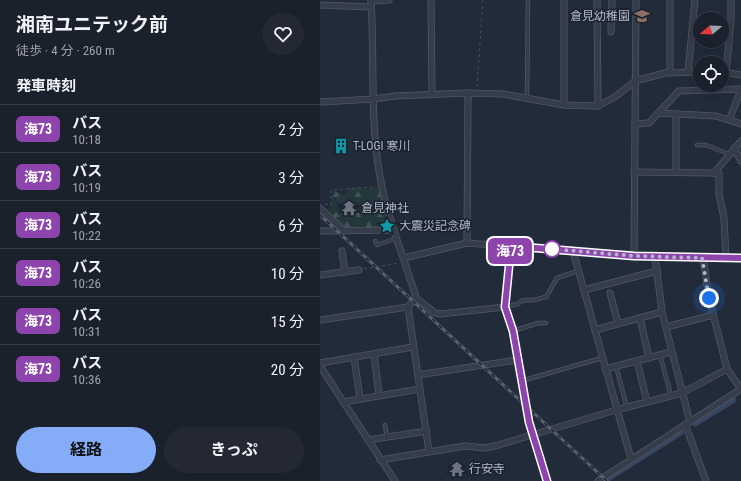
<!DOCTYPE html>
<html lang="ja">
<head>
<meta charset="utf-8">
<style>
	:root { --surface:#1a202c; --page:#232834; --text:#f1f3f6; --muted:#9fa3a9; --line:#383e48; --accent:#85acf7 }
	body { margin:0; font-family:"Roboto Condensed","Noto Sans JP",sans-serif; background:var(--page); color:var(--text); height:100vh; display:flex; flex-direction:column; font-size:15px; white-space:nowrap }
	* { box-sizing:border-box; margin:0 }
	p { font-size:13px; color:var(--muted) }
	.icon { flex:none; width:22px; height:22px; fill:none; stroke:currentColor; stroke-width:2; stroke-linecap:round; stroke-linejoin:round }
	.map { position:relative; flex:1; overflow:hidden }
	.drawer { display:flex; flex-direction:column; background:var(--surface); width:320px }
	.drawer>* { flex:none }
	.badge { padding:0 8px; border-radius:6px; font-size:14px; line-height:26px }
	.needle { width:26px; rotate:251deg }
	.tools { position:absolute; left:373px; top:12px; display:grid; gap:8px }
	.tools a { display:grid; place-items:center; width:36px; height:36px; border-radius:50%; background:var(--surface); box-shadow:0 2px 10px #0003,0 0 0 1px var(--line); font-size:20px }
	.you { position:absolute; width:20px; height:20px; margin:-10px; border:3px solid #fff; border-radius:50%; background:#1a73e8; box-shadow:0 0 0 6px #1a73e833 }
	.map>.badge { position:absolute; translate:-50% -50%; box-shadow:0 0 0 2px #fff }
	h2 { padding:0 16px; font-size:15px; line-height:36px }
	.round { display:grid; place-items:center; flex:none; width:42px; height:42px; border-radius:21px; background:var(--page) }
	.headline { display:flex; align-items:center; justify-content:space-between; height:68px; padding:0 16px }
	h1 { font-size:19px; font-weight:700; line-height:30px }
	.button { display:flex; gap:8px; margin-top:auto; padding:8px 16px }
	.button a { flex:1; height:46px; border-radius:24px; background:var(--accent); color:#111; font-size:16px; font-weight:700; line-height:46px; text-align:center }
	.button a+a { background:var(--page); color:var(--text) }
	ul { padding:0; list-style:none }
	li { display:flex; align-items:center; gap:12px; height:48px; padding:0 16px; border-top:1px solid var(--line) }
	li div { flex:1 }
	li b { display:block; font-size:15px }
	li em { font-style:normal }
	li .badge { min-width:44px; font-weight:700; text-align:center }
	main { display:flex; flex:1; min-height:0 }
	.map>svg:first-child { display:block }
	.forest { fill:url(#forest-firs); fill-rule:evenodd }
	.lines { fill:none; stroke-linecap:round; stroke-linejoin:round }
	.canal { stroke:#364661; stroke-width:5 }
	.lane-casing { stroke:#515865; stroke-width:4.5 }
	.street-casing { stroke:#515865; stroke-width:7 }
	.path { stroke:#3f5355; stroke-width:1; stroke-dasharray:3 3; stroke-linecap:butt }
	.lane { stroke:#363d4a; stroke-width:3 }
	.street { stroke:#363d4a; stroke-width:5.5 }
	.rail-casing { stroke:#586171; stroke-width:3 }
	.rail { stroke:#1b222f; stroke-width:1.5; stroke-dasharray:4.5; stroke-linecap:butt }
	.line-casing { stroke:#fff; stroke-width:9 }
	.line { stroke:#8e44ad; stroke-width:6 }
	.walk { stroke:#b1b8c6; stroke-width:4; stroke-dasharray:0 7.2 }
	.stop-dot { fill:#fff; stroke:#8e44ad; stroke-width:2 }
	.labels { text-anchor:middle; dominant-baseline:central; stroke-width:3; stroke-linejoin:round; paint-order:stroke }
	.poi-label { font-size:12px; fill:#b1b8c6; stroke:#1b222f; text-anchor:start }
</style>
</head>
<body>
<main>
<section class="drawer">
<div class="headline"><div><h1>湘南ユニテック前</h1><p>徒歩 · 4 分 · 260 m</p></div><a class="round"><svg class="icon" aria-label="heart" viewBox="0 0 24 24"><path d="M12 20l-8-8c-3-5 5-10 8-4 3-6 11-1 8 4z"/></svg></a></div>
<h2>発車時刻</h2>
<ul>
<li><span class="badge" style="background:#8e44ad;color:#fff">海73</span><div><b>バス</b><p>10:18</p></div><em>2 分</em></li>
<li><span class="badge" style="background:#8e44ad;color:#fff">海73</span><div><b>バス</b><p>10:19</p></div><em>3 分</em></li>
<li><span class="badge" style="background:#8e44ad;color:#fff">海73</span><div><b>バス</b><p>10:22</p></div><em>6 分</em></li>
<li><span class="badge" style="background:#8e44ad;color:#fff">海73</span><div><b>バス</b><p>10:26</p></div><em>10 分</em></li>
<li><span class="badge" style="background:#8e44ad;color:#fff">海73</span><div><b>バス</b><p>10:31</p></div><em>15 分</em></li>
<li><span class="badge" style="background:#8e44ad;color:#fff">海73</span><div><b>バス</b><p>10:36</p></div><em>20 分</em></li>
</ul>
<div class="button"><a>経路</a><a>きっぷ</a></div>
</section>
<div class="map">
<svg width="421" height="481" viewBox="0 0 421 481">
	<defs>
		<pattern id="forest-firs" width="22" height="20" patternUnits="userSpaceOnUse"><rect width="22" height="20" fill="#24373b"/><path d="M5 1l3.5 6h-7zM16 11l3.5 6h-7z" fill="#415256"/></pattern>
	</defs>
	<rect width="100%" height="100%" fill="#222b3a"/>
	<path class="forest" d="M60,185L69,200L67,206L60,211L67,216L71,228C44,230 28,238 9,212L14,190L23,195C32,189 33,182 47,190ZM31,201L56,210V214L28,209L16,210L17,203L26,204Z"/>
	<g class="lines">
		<g class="canal">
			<path d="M375,424L414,400"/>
			<path d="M285,481L361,433"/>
		</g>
		<defs>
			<g id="lane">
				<path d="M207,98L208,0"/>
				<path d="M377,145H386L409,154"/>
				<path d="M55,241L57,245L77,238"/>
				<path d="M185,307L198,304L201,301L207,300H214L226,297L237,278L258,271"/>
				<path d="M193,331L218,323H226"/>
				<path d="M340,355L351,396"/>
				<path d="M296,366L307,408"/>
				<path d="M201,381L282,358"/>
				<path d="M65,425L67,437"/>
			</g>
			<g id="street">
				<path d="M111,0L112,94"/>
				<path d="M244,0V105"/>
				<path d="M277,0L278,106"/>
				<path d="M51,1L69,0"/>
				<path d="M0,5L51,7"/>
				<path d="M291,32L292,0"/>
				<path d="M350,72V0"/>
				<path d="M368,72L375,0"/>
				<path d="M404,72L421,75"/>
				<path d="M406,72L411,21V0"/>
				<path d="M148,93L183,94L244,105L278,106L295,97L315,81L345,73L380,72"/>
				<path d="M0,102L53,99L75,96L148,93L147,243"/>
				<path d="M339,113L356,114"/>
				<path d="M409,120L421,90"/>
				<path d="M315,124L329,123L359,91L421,89"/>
				<path d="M414,148L421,161"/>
				<path d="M314,172L394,173L421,141"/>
				<path d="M356,172V114L396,116L421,124"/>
				<path d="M394,173L399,174V194L404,218L406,258"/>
				<path d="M0,208L24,231"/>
				<path d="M0,231L74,230"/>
				<path d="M191,245L185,307L193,331L209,422L227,481"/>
				<path d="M22,251L25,272"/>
				<path d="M253,251L311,459"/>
				<path d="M314,256L316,0"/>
				<path d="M335,256L342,312L370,422"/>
				<path d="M84,258L147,243L314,256L421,258"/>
				<path d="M383,258L389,298L407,369L421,389"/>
				<path d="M0,275L39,270"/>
				<path d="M264,290L337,271"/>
				<path d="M290,293L298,323"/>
				<path d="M96,298L115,313L120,314L185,307"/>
				<path d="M88,307L109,452"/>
				<path d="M320,318L329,358"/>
				<path d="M0,320L88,307L96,297C85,261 70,225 62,187C49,127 55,62 51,0"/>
				<path d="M346,327L393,315"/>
				<path d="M275,330L342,312"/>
				<path d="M54,354L59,395"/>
				<path d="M34,357L40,398"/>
				<path d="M317,361L327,402"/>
				<path d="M0,363L93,347"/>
				<path d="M0,366L75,481"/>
				<path d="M285,369L351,352"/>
				<path d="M98,375L197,360"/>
				<path d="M23,402L100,389"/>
				<path d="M365,424L386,481"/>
				<path d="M48,440L107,431"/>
				<path d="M60,460L145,446L165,448L175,446L296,410L362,393L407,369"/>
				<path d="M278,481L421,389"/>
			</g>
		</defs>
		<use href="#lane" class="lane-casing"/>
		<use href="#street" class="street-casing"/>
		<g class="path">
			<path d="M157,87L163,0"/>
			<path d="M5,204L11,205V190L56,187"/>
			<path d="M36,210H63"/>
			<path d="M44,269L79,263"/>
		</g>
		<use href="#lane" class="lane"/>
		<use href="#street" class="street"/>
		<defs>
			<path id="rail" d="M0,215L287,481"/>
		</defs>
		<use href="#rail" class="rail-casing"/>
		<use href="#rail" class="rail"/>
	</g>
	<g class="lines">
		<defs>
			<path id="line" d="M227,481L209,422L193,331L185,307L191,246L314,256L421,258"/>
		</defs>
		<use href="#line" class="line-casing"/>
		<use href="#line" class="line"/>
		<path class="walk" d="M232,249L314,256L382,258L389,298"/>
	</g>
	<defs>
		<symbol id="school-bare" viewBox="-9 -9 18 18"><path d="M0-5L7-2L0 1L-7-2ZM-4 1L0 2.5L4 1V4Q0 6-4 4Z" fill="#8d6e63" stroke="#1b222f" stroke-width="2.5" paint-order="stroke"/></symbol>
		<symbol id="building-bare" viewBox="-9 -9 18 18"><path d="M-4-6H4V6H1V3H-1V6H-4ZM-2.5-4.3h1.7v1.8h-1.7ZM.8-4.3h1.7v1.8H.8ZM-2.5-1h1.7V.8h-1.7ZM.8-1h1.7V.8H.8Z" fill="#0f9aa8" stroke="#1b222f" stroke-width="2.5" paint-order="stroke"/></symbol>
		<symbol id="temple-bare" viewBox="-9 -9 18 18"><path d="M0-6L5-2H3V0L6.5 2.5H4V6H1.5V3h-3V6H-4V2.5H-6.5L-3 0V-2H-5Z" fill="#6b7280" stroke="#1b222f" stroke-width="2.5" paint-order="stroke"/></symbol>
		<symbol id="sight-bare" viewBox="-9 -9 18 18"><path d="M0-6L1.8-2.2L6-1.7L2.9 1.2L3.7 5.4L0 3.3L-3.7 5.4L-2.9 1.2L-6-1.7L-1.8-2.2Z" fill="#0f9aa8" stroke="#1b222f" stroke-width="2.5" paint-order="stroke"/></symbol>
	</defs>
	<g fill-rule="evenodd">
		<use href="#school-bare" x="311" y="5" width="22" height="22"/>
		<use href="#building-bare" x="10" y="135" width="22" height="22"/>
		<use href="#temple-bare" x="18" y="197" width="22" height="22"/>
		<use href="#sight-bare" x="56" y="215" width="22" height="22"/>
		<use href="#temple-bare" x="126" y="458" width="22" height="22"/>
	</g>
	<circle class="stop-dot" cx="232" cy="249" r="8"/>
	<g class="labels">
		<g class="poi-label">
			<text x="310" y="16" text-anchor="end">倉見幼稚園</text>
			<text x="33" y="146">T-LOGI 寒川</text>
			<text x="41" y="208">倉見神社</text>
			<text x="79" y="226">大震災記念碑</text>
			<text x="149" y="469">行安寺</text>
		</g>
	</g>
</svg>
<div class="tools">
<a><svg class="needle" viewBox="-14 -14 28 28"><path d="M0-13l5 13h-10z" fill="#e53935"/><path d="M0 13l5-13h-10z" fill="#9fa3a9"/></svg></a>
<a><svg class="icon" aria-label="locate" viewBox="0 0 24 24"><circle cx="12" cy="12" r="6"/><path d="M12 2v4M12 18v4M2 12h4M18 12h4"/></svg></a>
</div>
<div class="you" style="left:389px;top:298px"></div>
<b class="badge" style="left:190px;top:251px;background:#8e44ad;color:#fff">海73</b>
</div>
</main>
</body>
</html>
